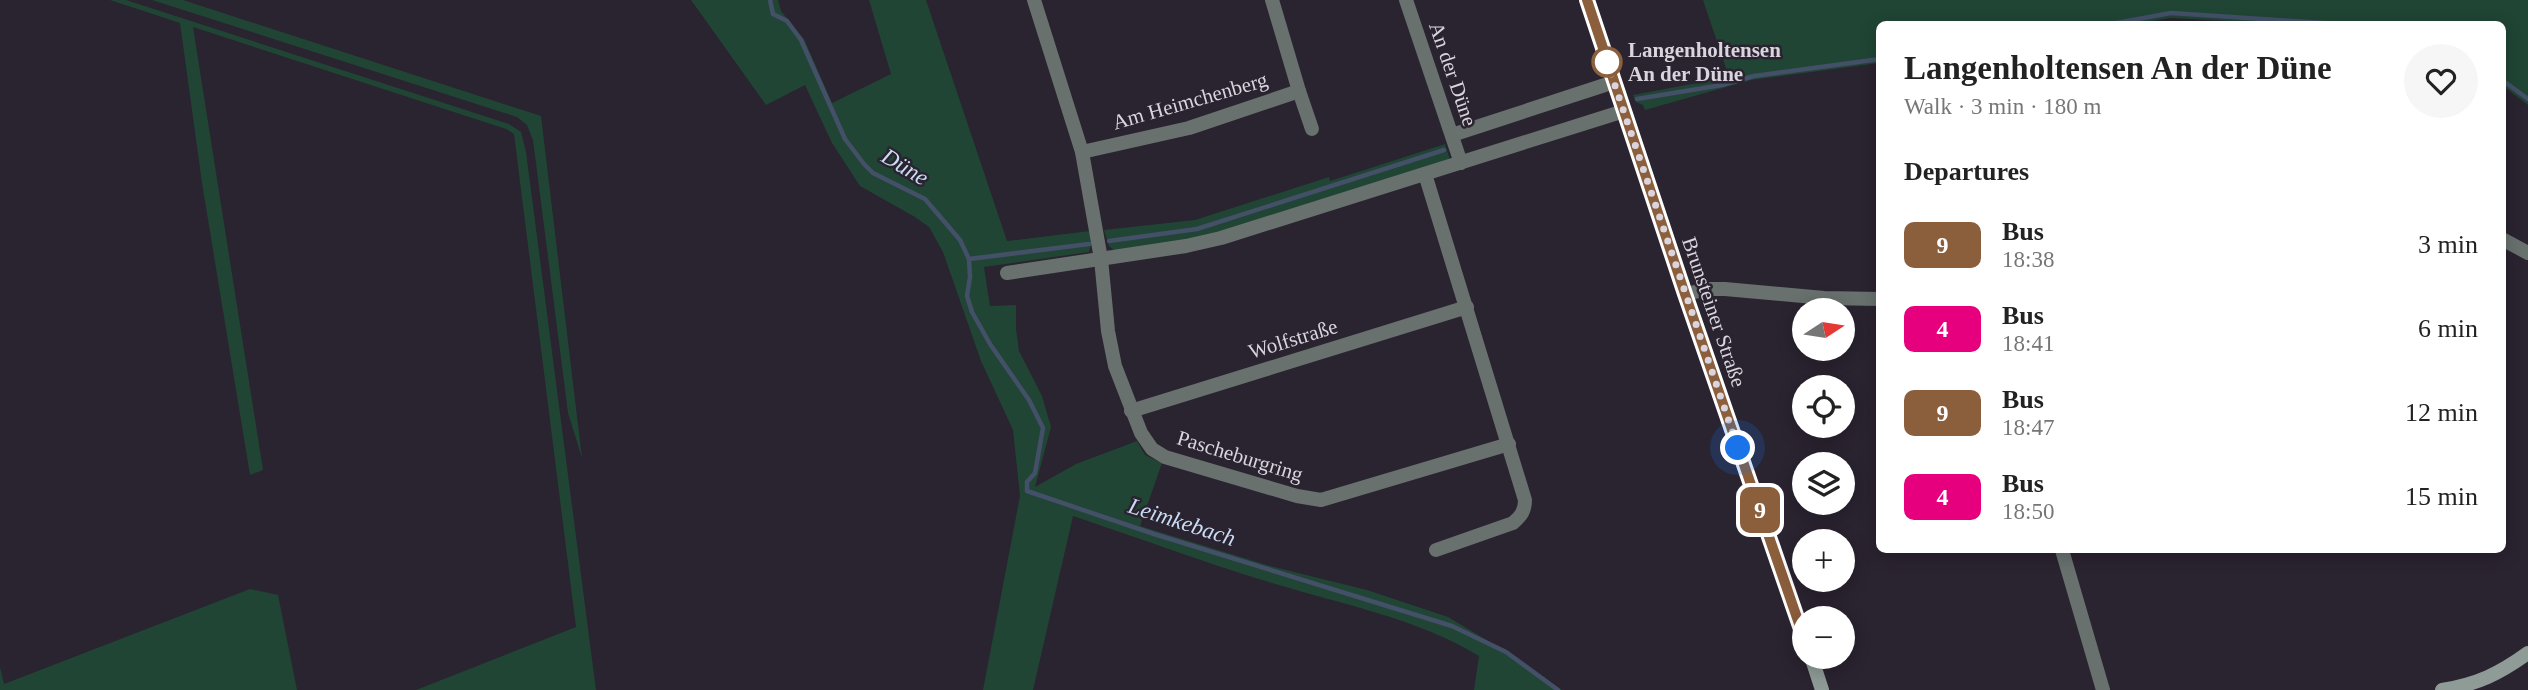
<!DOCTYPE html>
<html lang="en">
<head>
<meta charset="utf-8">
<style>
	:root { --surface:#fff; --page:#f6f6f6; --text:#222; --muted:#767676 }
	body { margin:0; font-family:"Times New Roman",serif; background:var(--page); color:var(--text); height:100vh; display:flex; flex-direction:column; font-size:26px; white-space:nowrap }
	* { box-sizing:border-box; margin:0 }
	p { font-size:23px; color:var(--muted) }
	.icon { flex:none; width:38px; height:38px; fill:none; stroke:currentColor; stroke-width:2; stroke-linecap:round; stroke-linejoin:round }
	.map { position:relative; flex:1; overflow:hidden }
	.sheet { position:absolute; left:1876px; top:21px; width:630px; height:532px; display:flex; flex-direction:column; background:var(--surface); border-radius:10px; box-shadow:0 4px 18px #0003 }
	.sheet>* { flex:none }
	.badge { padding:0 14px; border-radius:10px; font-size:24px; line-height:46px }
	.needle { width:46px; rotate:78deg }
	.buttons { position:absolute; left:1792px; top:298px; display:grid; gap:14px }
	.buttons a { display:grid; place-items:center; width:63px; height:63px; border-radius:50%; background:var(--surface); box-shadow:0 4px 18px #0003; font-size:35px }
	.you { position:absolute; width:35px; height:35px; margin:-18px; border:5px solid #fff; border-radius:50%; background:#1a73e8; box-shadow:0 0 0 10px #1a73e833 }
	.map>.badge { position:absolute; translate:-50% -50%; box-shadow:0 0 0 4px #fff }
	h2 { padding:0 28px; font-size:26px; line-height:63px }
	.round { display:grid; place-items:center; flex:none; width:74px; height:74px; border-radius:37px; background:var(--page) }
	.head { display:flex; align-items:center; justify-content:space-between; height:119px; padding:0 28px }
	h1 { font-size:33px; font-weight:800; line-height:52px }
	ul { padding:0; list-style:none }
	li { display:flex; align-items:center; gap:21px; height:84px; padding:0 28px }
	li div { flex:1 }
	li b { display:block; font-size:26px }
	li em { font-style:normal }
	li .badge { min-width:77px; font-weight:700; text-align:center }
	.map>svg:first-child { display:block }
	.green { fill:#204534 }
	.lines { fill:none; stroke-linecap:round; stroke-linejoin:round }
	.stream { stroke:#435068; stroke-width:4.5 }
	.street { stroke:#68716e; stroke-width:14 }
	.secondary { stroke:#8e9b96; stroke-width:14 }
	.line-casing { stroke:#fff; stroke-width:16 }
	.line { stroke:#8b5e3c; stroke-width:10 }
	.walk { stroke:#d9d4dd; stroke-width:7; stroke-dasharray:0 12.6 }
	.stop-dot { fill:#fff; stroke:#8b5e3c; stroke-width:3.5 }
	.labels { text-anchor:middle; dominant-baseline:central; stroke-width:5; stroke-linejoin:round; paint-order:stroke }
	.stop-label { font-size:21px; font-weight:bold; fill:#d9d4dd; stroke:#2a2330; text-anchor:start }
	.street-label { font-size:21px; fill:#d9d4dd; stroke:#2a2330 }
	.water-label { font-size:23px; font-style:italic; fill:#cadbf4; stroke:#2a2330 }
</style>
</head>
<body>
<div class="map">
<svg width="2528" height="690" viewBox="0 0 2528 690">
	<rect width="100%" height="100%" fill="#2a2330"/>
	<g class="green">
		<path d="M110,0H126L509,124L521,132L526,152L596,690H416L576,627L514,134L506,129L193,27L263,470L250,475L202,183L180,23Z"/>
		<path d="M152,0H183L541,116L582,458L568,413L533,140L527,125L517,117Z"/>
		<path d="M691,0H778L781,11L804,39L832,103L891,74L869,0H926L1007,241L1090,231L1092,241L1089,252L984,267L990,306L1016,305V329L1019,351L1042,396L1051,427L1035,487L1076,464L1137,441L1145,455L1162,463L1140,526L1270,566L1367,590L1448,617L1495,645L1562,690H1474L1479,656C1417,618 1340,604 1272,583C1205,563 1139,538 1073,516L1033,690H983L1020,496L1013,430L981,361L943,252L929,227L915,217L860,186L832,143L805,85L766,105Z"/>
		<path d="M1703,0H2528V105L2503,86L2502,24H2287L2170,18L2135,24H1880L1879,63L1751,80L1645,110L1643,105L1636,102L1633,95L1729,77Z"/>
		<path d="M1445,144L1450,160L1205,237L1115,251L1109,246L1104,230L1195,220L1329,177L1330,181Z"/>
		<path d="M250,589L278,595L297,690H0V667L4,684Z"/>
	</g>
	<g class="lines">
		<g class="stream">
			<path d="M770,0L773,14L787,21L801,40L845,139L864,164L873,173L925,199L960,240L969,259L970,277L967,296L972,312L990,344L1029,400L1043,428L1035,473L1027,482V491L1154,534L1452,626L1506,652L1558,690"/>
			<path d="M2111,24L2171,13L2339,24"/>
			<path d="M2502,80L2528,99"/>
			<path d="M1637,99L1722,85L1754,76L1880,59"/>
			<path d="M1109,241L1197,229L1444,150"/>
			<path d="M969,259L1089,244"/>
		</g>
		<g class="street">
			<path d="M1034,0L1082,152L1101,259L1108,331L1115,366L1141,433L1152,449L1165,457L1297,496L1321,500L1509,444"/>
			<path d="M1406,0L1461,163"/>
			<path d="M1299,91L1312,129"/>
			<path d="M1452,135L1614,82"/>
			<path d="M1082,152L1189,128L1299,91L1272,0"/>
			<path d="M1425,174L1525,500C1525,511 1521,516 1513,523L1436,550"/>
			<path d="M2502,239L2528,253"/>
			<path d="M1007,273L1186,246L1221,238L1624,111"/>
			<path d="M1685,294L1709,289H1725L1824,298L1880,299"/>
			<path d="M1131,411L1467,307"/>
			<path d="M2062,550L2103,690"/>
		</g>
		<g class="secondary">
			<path d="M1587,0L1685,294L1804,637"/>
			<path d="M1811,656L1822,690"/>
			<path d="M2442,690C2478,684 2499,674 2528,653"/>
		</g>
	</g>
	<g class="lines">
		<defs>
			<path id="line" d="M1587,0L1685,294L1804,638"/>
		</defs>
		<use href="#line" class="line-casing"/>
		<use href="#line" class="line"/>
		<path class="walk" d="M1607,62L1738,448"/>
	</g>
	<circle class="stop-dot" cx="1607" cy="62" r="14"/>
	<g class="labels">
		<g class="stop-label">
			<text x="1628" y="50">Langenholtensen<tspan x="1628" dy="24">An der Düne</tspan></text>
		</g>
		<g class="street-label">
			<text transform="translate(1453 74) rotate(71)">An der Düne</text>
			<text transform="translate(1190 101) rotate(-16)">Am Heimchenberg</text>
			<text transform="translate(1714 312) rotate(71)">Brunsteiner Straße</text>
			<text transform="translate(1293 339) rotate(-17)">Wolfstraße</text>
			<text transform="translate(1240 456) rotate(17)">Pascheburgring</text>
		</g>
		<g class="water-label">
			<text transform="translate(905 167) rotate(31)">Düne</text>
			<text transform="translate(1182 522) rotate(18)">Leimkebach</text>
		</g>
	</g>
</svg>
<div class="buttons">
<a><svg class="needle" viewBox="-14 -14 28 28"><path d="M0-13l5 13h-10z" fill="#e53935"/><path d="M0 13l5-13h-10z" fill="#767676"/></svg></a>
<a><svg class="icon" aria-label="locate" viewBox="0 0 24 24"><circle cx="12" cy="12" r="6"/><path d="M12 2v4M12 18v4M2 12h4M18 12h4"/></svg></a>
<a><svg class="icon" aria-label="layers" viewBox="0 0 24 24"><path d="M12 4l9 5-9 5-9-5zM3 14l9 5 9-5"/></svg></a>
<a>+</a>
<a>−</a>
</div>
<div class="you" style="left:1738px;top:448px"></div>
<b class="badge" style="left:1760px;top:510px;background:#8b5e3c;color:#fff">9</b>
<section class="sheet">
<div class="head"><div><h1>Langenholtensen An der Düne</h1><p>Walk · 3 min · 180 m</p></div><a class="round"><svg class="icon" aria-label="heart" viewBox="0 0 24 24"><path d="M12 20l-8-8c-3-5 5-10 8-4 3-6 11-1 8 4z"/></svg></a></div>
<h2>Departures</h2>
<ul>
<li><span class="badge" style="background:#8b5e3c;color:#fff">9</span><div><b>Bus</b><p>18:38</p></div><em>3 min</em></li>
<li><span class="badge" style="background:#e6007e;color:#fff">4</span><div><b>Bus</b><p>18:41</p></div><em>6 min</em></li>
<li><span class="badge" style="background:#8b5e3c;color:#fff">9</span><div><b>Bus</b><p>18:47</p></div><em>12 min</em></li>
<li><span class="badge" style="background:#e6007e;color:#fff">4</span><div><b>Bus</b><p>18:50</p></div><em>15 min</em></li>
</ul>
</section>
</div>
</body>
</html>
